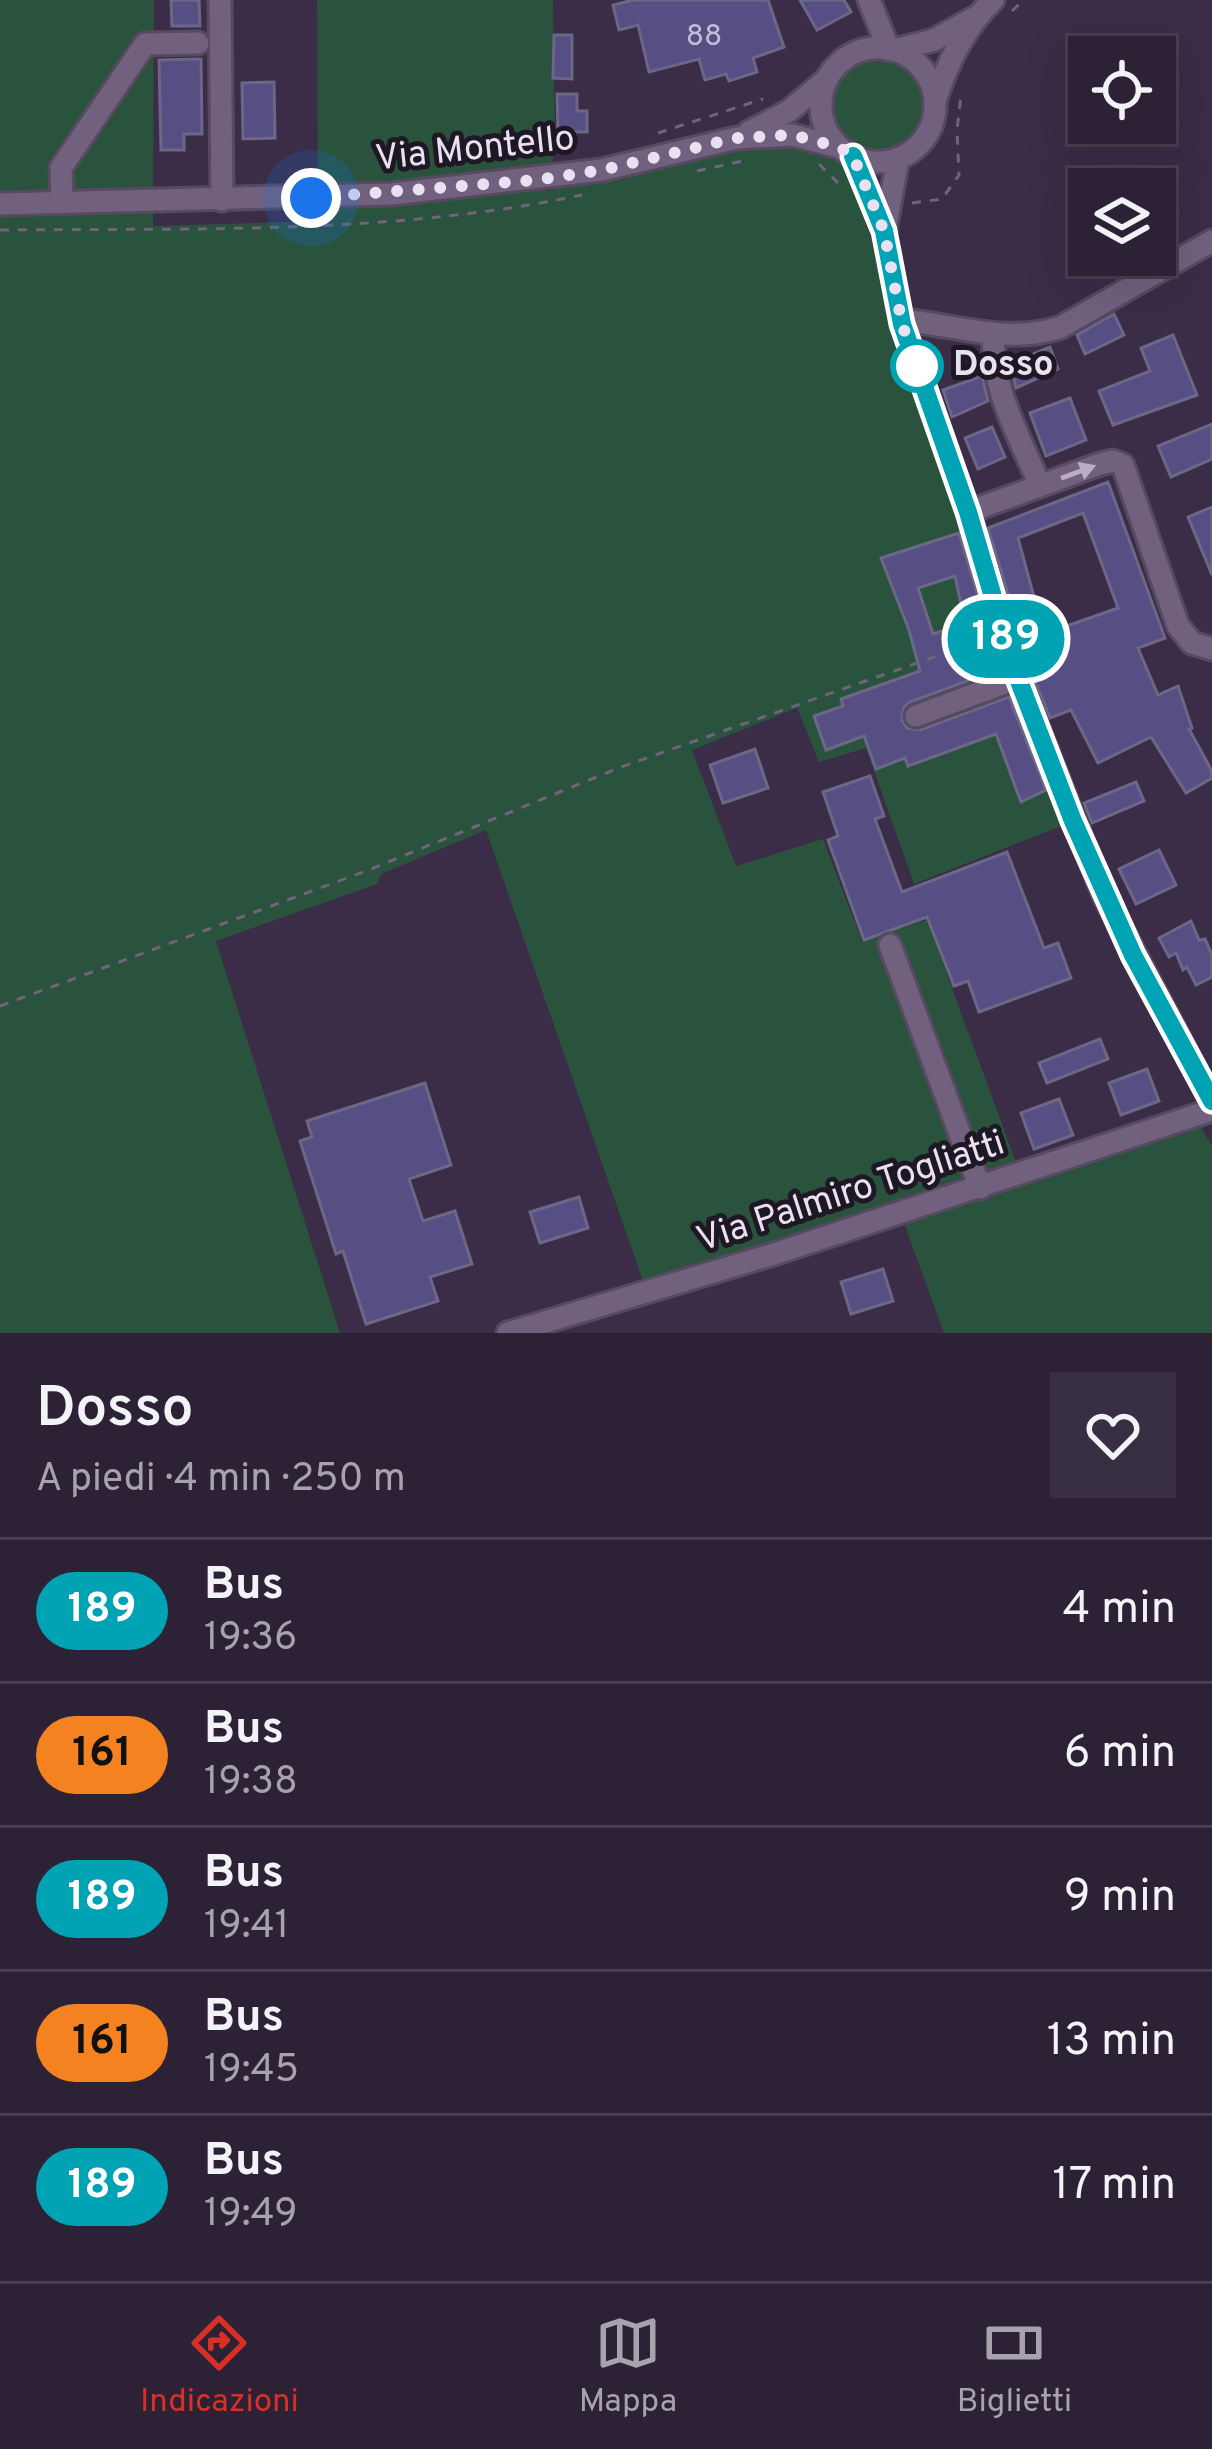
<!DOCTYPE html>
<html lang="it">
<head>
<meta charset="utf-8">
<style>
	:root { --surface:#2c2135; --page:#382e41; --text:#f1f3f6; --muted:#a6a3ad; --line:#483e50; --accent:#d93025 }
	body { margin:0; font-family:Overpass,sans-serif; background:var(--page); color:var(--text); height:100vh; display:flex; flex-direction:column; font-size:45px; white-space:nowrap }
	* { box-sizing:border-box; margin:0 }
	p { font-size:39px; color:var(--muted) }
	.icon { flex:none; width:66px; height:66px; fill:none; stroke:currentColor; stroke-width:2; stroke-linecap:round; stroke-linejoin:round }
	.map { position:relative; height:1333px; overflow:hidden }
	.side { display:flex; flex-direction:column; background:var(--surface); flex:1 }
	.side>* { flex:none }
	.badge { padding:0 24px; border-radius:39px; font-size:42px; line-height:78px }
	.tools { position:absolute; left:1068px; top:36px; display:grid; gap:24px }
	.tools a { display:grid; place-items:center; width:108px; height:108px; border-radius:0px; background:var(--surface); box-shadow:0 12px 48px #0002,0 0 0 3px var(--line); font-size:60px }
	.you { position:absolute; width:60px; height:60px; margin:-30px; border:9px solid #fff; border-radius:50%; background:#1a73e8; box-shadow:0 0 0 18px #1a73e833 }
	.map>.badge { position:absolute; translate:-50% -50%; box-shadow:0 0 0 6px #fff }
	.round { display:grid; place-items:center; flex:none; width:126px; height:126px; border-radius:0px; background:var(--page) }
	.headline { display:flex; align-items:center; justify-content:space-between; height:204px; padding:0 36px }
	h1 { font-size:57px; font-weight:600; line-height:90px }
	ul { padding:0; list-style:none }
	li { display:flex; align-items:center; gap:36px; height:144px; padding:0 36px; border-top:3px solid var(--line) }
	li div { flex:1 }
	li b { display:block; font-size:45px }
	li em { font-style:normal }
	li .badge { min-width:132px; font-weight:700; text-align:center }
	.dock { display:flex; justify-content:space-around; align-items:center; height:168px; border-top:3px solid var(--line); background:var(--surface); font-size:33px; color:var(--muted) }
	.dock a { display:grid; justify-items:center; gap:6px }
	.dock .current { color:var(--accent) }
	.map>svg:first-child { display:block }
	.green { fill:#2a533e }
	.building { fill:#574e84; stroke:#6b6787; stroke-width:3; fill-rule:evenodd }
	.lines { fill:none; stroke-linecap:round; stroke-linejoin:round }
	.minor-casing { stroke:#564960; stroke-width:27 }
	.path { stroke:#70637b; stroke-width:3; stroke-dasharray:9 9; stroke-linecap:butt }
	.minor { stroke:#71617f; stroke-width:21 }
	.oneway { fill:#b9aec4 }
	.line-casing { stroke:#fff; stroke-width:27 }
	.line { stroke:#00a3b4; stroke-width:18 }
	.walk { stroke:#e9e1f2; stroke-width:12; stroke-dasharray:0 21.6 }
	.stop-dot { fill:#fff; stroke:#00a3b4; stroke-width:6 }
	.labels { text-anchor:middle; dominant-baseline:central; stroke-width:10; stroke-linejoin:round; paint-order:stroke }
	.number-label { font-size:30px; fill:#c4bcd6 }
	.street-label { font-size:36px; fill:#e9e1f2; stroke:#1e1824 }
	.stop-label { font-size:36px; font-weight:bold; fill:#e9e1f2; stroke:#1e1824; text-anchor:start }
</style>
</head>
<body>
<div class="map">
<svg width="1212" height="1333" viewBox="0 0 1212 1333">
	<rect width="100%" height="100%" fill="#3b2c47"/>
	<path class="green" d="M0,0H154L153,226L318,221L317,0H553L555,147L547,191L832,119C828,27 942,56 921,119C917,131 908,142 896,147C872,157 853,145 837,131L862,203L888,307L954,487L993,630L917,655L921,667L999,641L1064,813L1058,816L1061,826L914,884L866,748L819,762L797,708L692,750L736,866L823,839L862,941L927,920L1021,1176L1196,1119L1212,1146V1333H944L897,1204L643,1281L486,830L381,874L377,884L216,941L340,1333H0Z"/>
	<g class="building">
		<path d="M171,0H199L200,26H172Z"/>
		<path d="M633,0H768L784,47L753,58L757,72L729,81L726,74L705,80L699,59L649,72L638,25L619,30L613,5Z"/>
		<path d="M800,0H844L851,12L817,30Z"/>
		<path d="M554,35H572V79L553,78Z"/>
		<path d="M201,59L202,134H184V150H161L159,60Z"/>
		<path d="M274,82L275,138L243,139L242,83Z"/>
		<path d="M557,94H577V111H587V132H558Z"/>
		<path d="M1114,314L1124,335L1085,354L1077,335Z"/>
		<path d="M1173,335L1197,395L1113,425L1099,391L1150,371L1141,348Z"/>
		<path d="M1050,347L1058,369L1016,388L1010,364Z"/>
		<path d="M982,376L988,401L952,417L943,390Z"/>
		<path d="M1070,398L1086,440L1046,456L1030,413Z"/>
		<path d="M1212,424V459L1171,477L1158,446Z"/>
		<path d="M992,427L1005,457L978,469L965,438Z"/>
		<path d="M1108,482L1165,638L1138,648L1158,695L1178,686L1192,728L1189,729L1212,771V778L1186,793L1151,737L1098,763L1071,710L1050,718L1032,673L988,528ZM1083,513L1118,608L1044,634L1018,538Z"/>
		<path d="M1212,507V575L1188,517Z"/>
		<path d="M959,533L1000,669L910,702L904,707L902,720L907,728L920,730L1009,697L1046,790L1021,802L996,734L908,766L905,758L876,769L864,736L826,750L814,716L843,706L841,699L920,671L909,630L881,558ZM955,576L965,623L933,634L918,588Z"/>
		<path d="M755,749L768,788L723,803L710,765Z"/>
		<path d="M870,776L884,816L875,819L902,892L1007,852L1044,948L1058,943L1071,978L979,1012L968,981L954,986L927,917L864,940L828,840L838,836L823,792Z"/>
		<path d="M1136,782L1144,801L1092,823L1084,803Z"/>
		<path d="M1159,850L1176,885L1136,904L1119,869Z"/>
		<path d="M1191,921L1199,940L1205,939L1212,955V977L1196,985L1187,967L1183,970L1176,953L1169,957L1159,938Z"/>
		<path d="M1100,1039L1108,1059L1047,1083L1039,1063Z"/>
		<path d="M1147,1069L1159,1101L1121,1115L1109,1083Z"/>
		<path d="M425,1083L451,1165L409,1179L423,1221L455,1211L472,1264L430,1277L438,1301L366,1324L343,1251L336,1254L300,1141L312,1137L307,1121Z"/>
		<path d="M1059,1099L1073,1135L1034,1149L1021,1113Z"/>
		<path d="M579,1197L588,1228L540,1243L530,1212Z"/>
		<path d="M883,1269L893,1301L851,1314L841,1282Z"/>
	</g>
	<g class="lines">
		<defs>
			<g id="minor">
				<path d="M220,0L222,200"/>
				<path d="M869,0L889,50"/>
				<circle cx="878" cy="105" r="57"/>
				<path d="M894,50L934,40L974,18"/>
				<path d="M935,101C947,63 964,28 993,0"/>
				<path d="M749,132L789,111L827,79"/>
				<path d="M853,156L884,231L902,324L968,512L1018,678L1104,895L1212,1101"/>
				<path d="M62,203L61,168L145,44L198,43"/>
				<path d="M0,204L391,194L602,170L737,138L792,135L839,147"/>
				<path d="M885,231L898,158"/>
				<path d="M902,324L911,321C961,327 1012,344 1061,327L1212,241"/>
				<path d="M994,334C989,386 1021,439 1040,486"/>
				<path d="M968,512L1100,464L1113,461L1123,465L1178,626L1192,643L1212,649"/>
				<path d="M916,716L1018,678"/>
				<path d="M890,945L980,1188"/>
				<path d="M508,1333L777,1253L1212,1110"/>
			</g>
		</defs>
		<use href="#minor" class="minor-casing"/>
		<g class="path">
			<path d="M1012,11L1024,0"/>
			<path d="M658,133L763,99"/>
			<path d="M819,164L842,187"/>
			<path d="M697,171L747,160"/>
			<path d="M912,203L942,199L959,175L957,130L961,95"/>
			<path d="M0,230C194,228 391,235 582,195"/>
			<path d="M0,1006L366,871L621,767L985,639"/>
		</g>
		<use href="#minor" class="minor"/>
	</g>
	<defs><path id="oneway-solid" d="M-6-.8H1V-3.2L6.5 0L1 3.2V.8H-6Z" transform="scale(3)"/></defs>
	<use class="oneway" href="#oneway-solid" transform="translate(1078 472) rotate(-20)"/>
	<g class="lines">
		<defs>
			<path id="line" d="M853,156L884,231L902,324L968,512L1014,668L1073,821L1133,955L1212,1101"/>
		</defs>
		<use href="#line" class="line-casing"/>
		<use href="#line" class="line"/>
		<path class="walk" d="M311,198L536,180L602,170L736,138L792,135L839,147L853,156L884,231L902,324L917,366"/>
	</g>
	<circle class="stop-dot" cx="917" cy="366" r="24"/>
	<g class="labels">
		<g class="number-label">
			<text x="704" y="37">88</text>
		</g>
		<g class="street-label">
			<text transform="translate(475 150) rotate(-6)">Via Montello</text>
			<text transform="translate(851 1193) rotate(-18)">Via Palmiro Togliatti</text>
		</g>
		<g class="stop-label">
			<text x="953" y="366">Dosso</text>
		</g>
	</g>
</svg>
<div class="tools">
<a><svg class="icon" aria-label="locate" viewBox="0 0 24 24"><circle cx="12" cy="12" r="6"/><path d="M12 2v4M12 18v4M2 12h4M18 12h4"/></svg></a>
<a><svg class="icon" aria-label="layers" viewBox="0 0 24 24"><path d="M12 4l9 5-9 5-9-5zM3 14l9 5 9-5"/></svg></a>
</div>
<div class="you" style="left:311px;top:198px"></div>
<b class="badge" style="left:1006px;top:639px;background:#00a3b4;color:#fff">189</b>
</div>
<section class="side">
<div class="headline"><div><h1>Dosso</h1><p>A piedi · 4 min · 250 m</p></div><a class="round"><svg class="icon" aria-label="heart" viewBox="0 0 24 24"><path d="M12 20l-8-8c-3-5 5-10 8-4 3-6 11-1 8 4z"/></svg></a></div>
<ul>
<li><span class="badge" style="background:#00a3b4;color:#fff">189</span><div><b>Bus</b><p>19:36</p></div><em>4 min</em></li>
<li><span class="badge" style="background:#f58220;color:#111">161</span><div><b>Bus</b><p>19:38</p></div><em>6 min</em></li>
<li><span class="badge" style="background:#00a3b4;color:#fff">189</span><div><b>Bus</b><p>19:41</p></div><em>9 min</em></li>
<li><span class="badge" style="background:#f58220;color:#111">161</span><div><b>Bus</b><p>19:45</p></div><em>13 min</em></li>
<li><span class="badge" style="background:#00a3b4;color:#fff">189</span><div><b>Bus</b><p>19:49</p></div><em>17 min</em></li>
</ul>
</section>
<nav class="dock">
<a class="current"><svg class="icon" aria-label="directions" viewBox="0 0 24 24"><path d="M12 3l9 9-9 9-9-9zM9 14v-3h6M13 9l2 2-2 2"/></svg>Indicazioni</a>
<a><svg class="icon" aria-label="map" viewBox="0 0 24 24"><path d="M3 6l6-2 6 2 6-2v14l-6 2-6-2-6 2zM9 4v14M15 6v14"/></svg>Mappa</a>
<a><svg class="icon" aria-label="tickets" viewBox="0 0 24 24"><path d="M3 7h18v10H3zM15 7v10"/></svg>Biglietti</a>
</nav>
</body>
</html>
